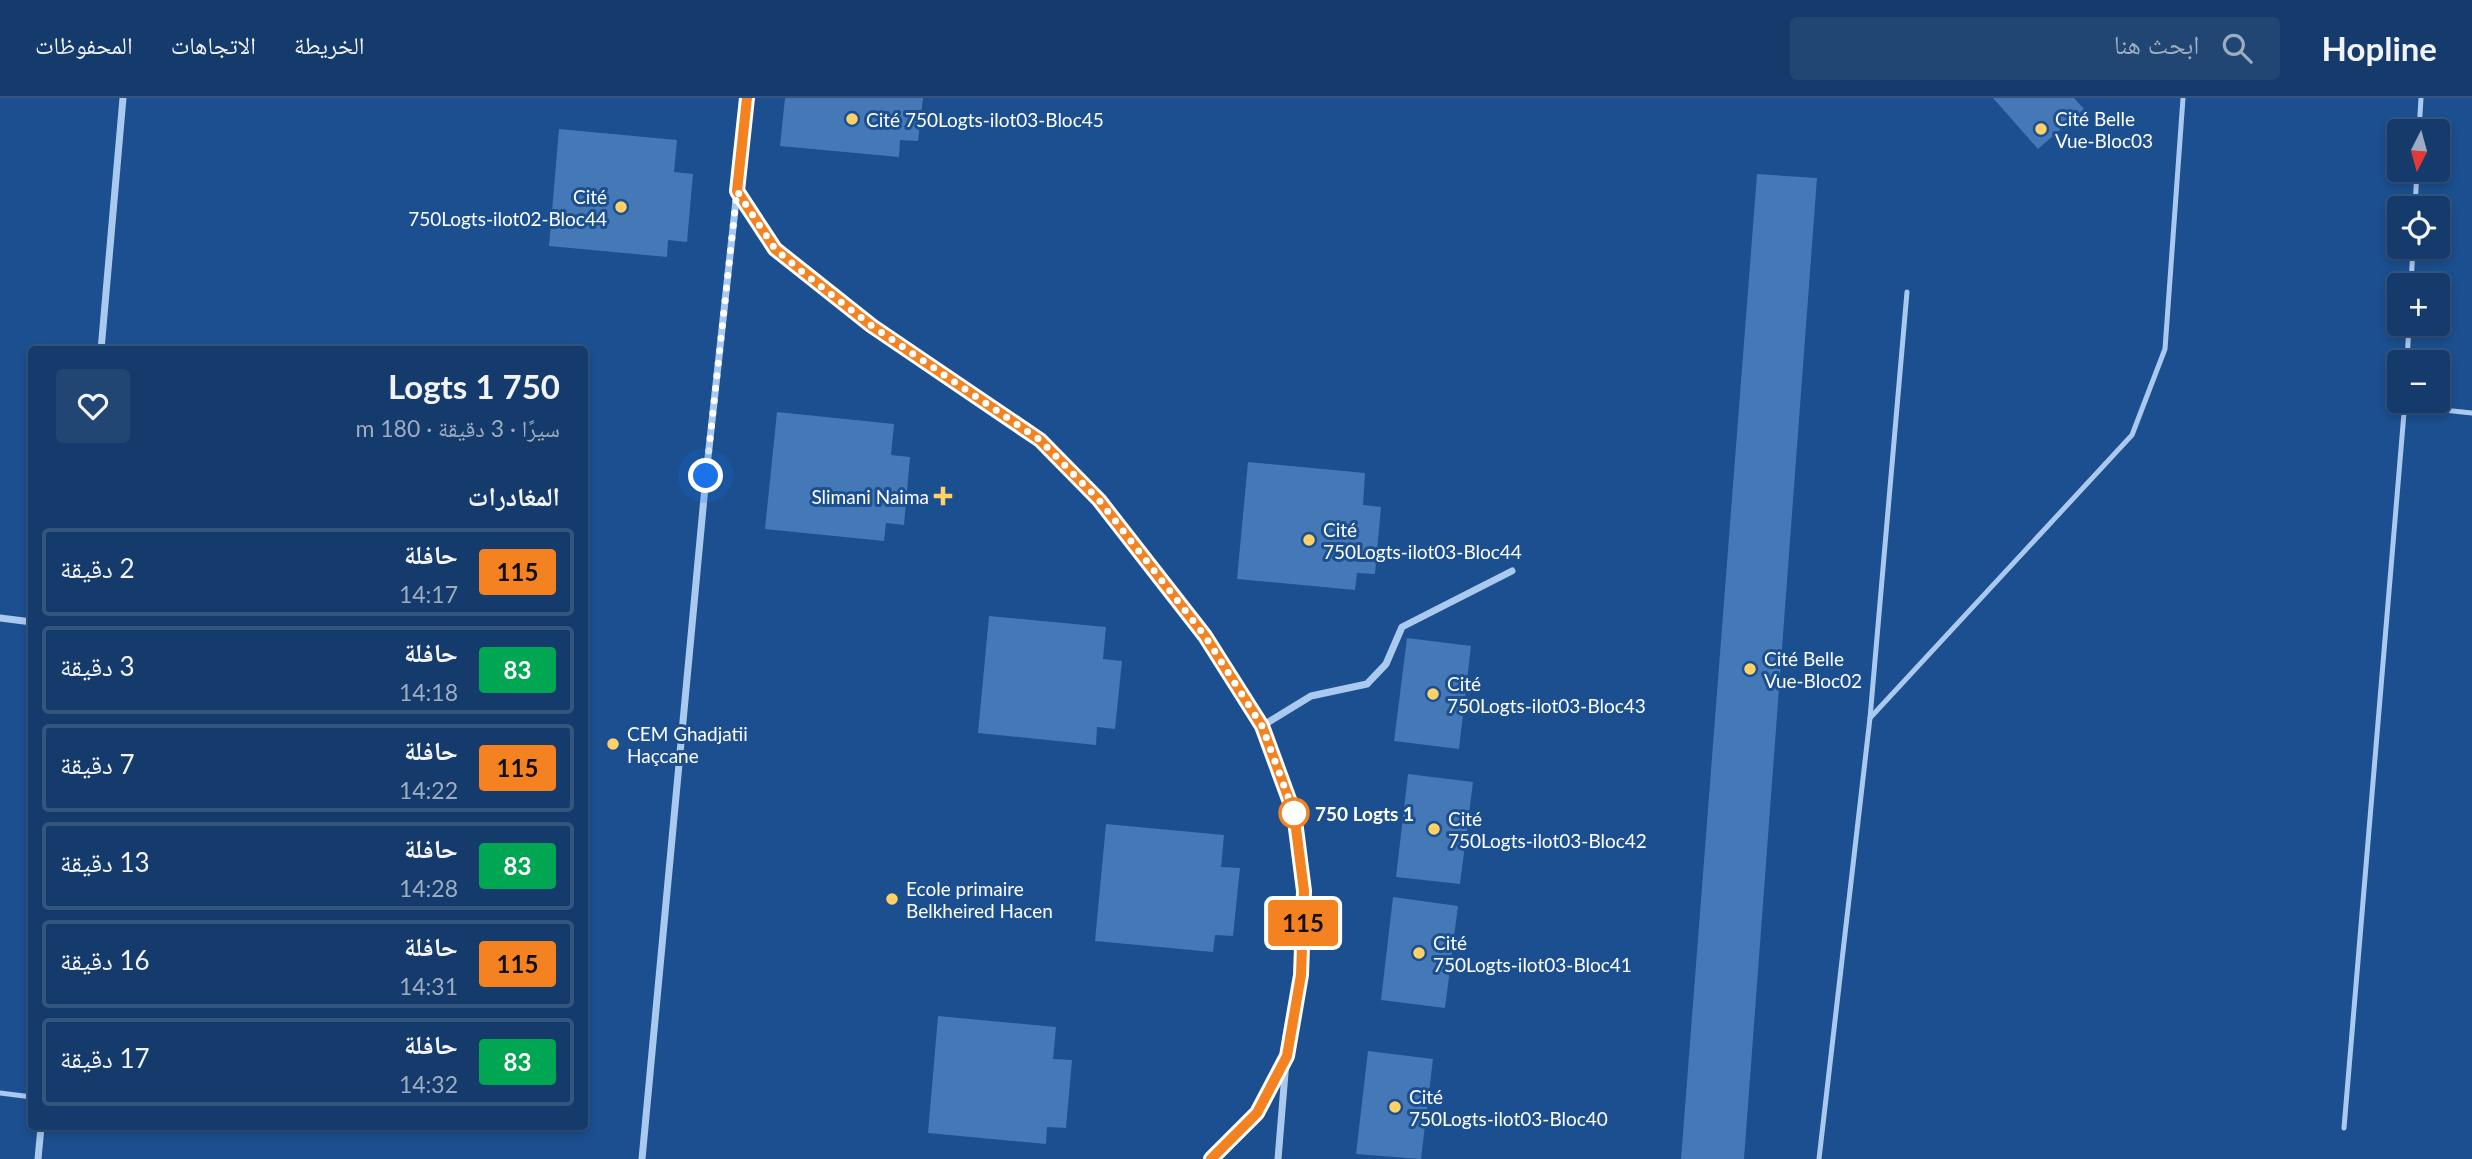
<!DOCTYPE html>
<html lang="ar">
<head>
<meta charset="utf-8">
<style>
	:root { --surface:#143b6b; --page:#214673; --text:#f1f3f6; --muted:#9dadc1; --line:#33557e }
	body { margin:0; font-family:Lato,"Noto Naskh Arabic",sans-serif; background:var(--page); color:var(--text); direction:rtl; height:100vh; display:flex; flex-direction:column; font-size:26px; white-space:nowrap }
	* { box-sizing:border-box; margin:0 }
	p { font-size:23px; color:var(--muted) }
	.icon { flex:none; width:38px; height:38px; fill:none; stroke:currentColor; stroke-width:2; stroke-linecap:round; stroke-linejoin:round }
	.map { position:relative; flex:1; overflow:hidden; direction:ltr }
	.side { position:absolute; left:28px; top:248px; width:560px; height:784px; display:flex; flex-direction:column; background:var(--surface); border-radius:7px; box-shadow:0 4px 10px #0003,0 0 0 2px var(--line); direction:rtl }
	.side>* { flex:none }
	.badge { padding:0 14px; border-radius:5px; font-size:24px; line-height:46px }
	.needle { width:46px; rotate:186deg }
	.controls { position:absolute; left:2387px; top:21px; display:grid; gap:14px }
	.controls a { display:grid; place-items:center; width:63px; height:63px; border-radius:7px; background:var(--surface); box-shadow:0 4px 10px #0003,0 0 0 2px var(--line); font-size:35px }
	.you { position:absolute; width:35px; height:35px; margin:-18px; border:5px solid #fff; border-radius:50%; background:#1a73e8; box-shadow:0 0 0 10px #1a73e833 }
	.map>.badge { position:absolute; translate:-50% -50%; box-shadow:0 0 0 4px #fff }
	h2 { padding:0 28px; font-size:26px; line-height:63px }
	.round { display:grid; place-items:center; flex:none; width:74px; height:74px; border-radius:7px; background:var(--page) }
	.head { display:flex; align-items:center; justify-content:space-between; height:119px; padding:0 28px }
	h1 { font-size:33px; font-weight:700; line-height:52px }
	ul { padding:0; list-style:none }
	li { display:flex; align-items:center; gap:21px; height:88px; margin:0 14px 10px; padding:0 14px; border:4px solid var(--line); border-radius:7px }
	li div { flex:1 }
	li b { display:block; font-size:26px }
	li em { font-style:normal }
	li .badge { min-width:77px; font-weight:700; text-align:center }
	header { display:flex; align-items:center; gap:42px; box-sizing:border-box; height:98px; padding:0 35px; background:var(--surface); border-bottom:2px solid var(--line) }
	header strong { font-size:33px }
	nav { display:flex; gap:38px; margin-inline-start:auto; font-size:24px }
	.search { width:490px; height:63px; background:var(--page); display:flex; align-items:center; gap:18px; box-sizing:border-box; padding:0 24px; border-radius:7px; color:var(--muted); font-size:26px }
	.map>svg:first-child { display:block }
	.building { fill:#4478b7 }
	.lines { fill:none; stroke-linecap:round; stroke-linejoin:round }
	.service { stroke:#a9c9ee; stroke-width:5 }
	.minor { stroke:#a9c9ee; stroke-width:7 }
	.line-casing { stroke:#fff; stroke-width:16 }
	.line { stroke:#f58220; stroke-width:10 }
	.walk { stroke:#fff; stroke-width:7; stroke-dasharray:0 12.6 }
	.poi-dot { fill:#ffd166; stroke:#1b4f8f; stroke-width:2.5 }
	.stop-dot { fill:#fff; stroke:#f58220; stroke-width:3.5 }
	.labels { text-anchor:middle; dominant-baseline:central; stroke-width:6; stroke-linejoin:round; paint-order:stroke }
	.poi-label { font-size:19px; fill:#fff; stroke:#1b4f8f; text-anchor:start }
	.stop-label { font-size:19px; font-weight:bold; fill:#fff; stroke:#1b4f8f; text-anchor:start }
</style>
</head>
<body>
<header>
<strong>Hopline</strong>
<div class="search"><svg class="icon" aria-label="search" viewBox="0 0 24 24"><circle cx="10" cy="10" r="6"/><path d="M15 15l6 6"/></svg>ابحث هنا</div>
<nav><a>الخريطة</a><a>الاتجاهات</a><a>المحفوظات</a></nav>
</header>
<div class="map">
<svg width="2472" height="1061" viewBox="0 0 2472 1061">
	<rect width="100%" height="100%" fill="#1b4f8f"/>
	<g class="building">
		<path d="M785,0H923L918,43L900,42L899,59L780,48Z"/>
		<path d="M1993,0H2074L2084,11L2038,51Z"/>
		<path d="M559,31L677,42L674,74L693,76L687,144L668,142L667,159L549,148Z"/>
		<path d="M1757,76L1817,80L1744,1061H1681Z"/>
		<path d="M777,314L894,326L891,357L910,359L904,427L886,425L884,443L765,431Z"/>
		<path d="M1248,364L1365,375L1363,407L1381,409L1375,476L1357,475L1355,492L1237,481Z"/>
		<path d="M989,518L1106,529L1103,561L1122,563L1115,631L1097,629L1096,647L978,635Z"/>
		<path d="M1407,540L1471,548L1459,651L1394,643Z"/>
		<path d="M1408,676L1473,684L1460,786L1396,779Z"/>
		<path d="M1106,726L1224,737L1221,769L1240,770L1233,838L1215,837L1213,854L1095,843Z"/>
		<path d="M1393,799L1458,808L1445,910L1381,902Z"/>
		<path d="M938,918L1056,929L1053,961L1072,962L1066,1030L1047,1029L1046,1046L928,1035Z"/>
		<path d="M1368,953L1433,961L1421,1061L1356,1056Z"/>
	</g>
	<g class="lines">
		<g class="service">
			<path d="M2419,33L2421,0"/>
			<path d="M2415,110L2417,72"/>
			<path d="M2411,187L2413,149"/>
			<path d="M2407,264L2409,226"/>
			<path d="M2405,308L2472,315"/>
			<path d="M1870,620L2132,337L2165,251L2183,0"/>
			<path d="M0,995L32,999"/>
			<path d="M2344,1030L2405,303"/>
			<path d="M1819,1061L1870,620L1907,194"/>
		</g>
		<g class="minor">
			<path d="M747,0L737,93L775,151L872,228L1040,342L1099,402L1205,538L1262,628L1294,715L1304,794L1301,877L1287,959L1257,1015L1211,1061"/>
			<path d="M101,252L123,0"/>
			<path d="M0,520L32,524"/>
			<path d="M1262,628L1311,598L1367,586L1386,566L1402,529L1512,473"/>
			<path d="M38,1061L41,1029"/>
			<path d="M642,1061L706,378L737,93"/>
			<path d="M1278,1061L1286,963"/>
		</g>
	</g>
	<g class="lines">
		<defs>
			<path id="line" d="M747,0L737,93L775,151L872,228L1040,342L1099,402L1205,538L1262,628L1294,715L1304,793L1301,877L1287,958L1257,1015L1211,1061"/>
		</defs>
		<use href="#line" class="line-casing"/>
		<use href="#line" class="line"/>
		<path class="walk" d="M706,378L737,93L775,151L805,176L872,228L1040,342L1099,402L1205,538L1262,628L1294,715"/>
	</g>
	<g class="poi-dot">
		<circle cx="852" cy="21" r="7"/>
		<circle cx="2041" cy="31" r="7"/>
		<circle cx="621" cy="109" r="7"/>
		<path d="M939.5 387.5h7v7h7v7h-7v7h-7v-7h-7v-7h7z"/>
		<circle cx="1309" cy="442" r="7"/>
		<circle cx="1750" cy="571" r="7"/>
		<circle cx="1433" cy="596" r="7"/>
		<circle cx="613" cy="646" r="7"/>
		<circle cx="1434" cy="731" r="7"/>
		<circle cx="892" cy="801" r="7"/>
		<circle cx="1419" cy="855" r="7"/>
		<circle cx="1395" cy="1009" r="7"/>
	</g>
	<circle class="stop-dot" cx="1294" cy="715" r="14"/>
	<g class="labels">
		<g class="poi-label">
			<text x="2055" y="20">Cité Belle<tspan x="2055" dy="22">Vue-Bloc03</tspan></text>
			<text x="866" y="21">Cité 750Logts-ilot03-Bloc45</text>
			<text x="607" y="98" text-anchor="end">Cité<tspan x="607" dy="22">750Logts-ilot02-Bloc44</tspan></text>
			<text x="929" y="398" text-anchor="end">Slimani Naima</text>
			<text x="1323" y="431">Cité<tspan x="1323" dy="22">750Logts-ilot03-Bloc44</tspan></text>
			<text x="1764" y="560">Cité Belle<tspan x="1764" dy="22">Vue-Bloc02</tspan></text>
			<text x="1447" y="585">Cité<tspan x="1447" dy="22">750Logts-ilot03-Bloc43</tspan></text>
			<text x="627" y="635">CEM Ghadjatii<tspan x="627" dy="22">Haçcane</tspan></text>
			<text x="1448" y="720">Cité<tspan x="1448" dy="22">750Logts-ilot03-Bloc42</tspan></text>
			<text x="906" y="790">Ecole primaire<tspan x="906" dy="22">Belkheired Hacen</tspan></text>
			<text x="1433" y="844">Cité<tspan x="1433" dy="22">750Logts-ilot03-Bloc41</tspan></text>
			<text x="1409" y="998">Cité<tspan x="1409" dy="22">750Logts-ilot03-Bloc40</tspan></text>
		</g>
		<g class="stop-label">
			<text x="1315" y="715">750 Logts 1</text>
		</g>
	</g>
</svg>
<div class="controls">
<a><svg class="needle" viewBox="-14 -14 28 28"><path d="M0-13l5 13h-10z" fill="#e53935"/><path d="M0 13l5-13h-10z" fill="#9dadc1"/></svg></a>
<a><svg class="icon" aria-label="locate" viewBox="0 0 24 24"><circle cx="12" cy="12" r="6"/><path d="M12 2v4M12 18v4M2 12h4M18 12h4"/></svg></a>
<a>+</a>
<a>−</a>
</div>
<div class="you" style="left:706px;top:378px"></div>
<b class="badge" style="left:1303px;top:825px;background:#f58220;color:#111">115</b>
<section class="side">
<div class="head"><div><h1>750 Logts 1</h1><p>سيرًا · 3 دقيقة · 180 m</p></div><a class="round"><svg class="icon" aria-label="heart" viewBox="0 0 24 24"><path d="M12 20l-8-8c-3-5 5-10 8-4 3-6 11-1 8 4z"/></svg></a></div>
<h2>المغادرات</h2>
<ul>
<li><span class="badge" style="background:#f58220;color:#111">115</span><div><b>حافلة</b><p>14:17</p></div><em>2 دقيقة</em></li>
<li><span class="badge" style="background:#00a651;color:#fff">83</span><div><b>حافلة</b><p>14:18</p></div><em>3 دقيقة</em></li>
<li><span class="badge" style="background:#f58220;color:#111">115</span><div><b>حافلة</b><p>14:22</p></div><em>7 دقيقة</em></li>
<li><span class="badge" style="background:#00a651;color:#fff">83</span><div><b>حافلة</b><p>14:28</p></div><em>13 دقيقة</em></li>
<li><span class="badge" style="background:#f58220;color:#111">115</span><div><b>حافلة</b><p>14:31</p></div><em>16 دقيقة</em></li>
<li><span class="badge" style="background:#00a651;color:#fff">83</span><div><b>حافلة</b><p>14:32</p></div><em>17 دقيقة</em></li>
</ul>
</section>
</div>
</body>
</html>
